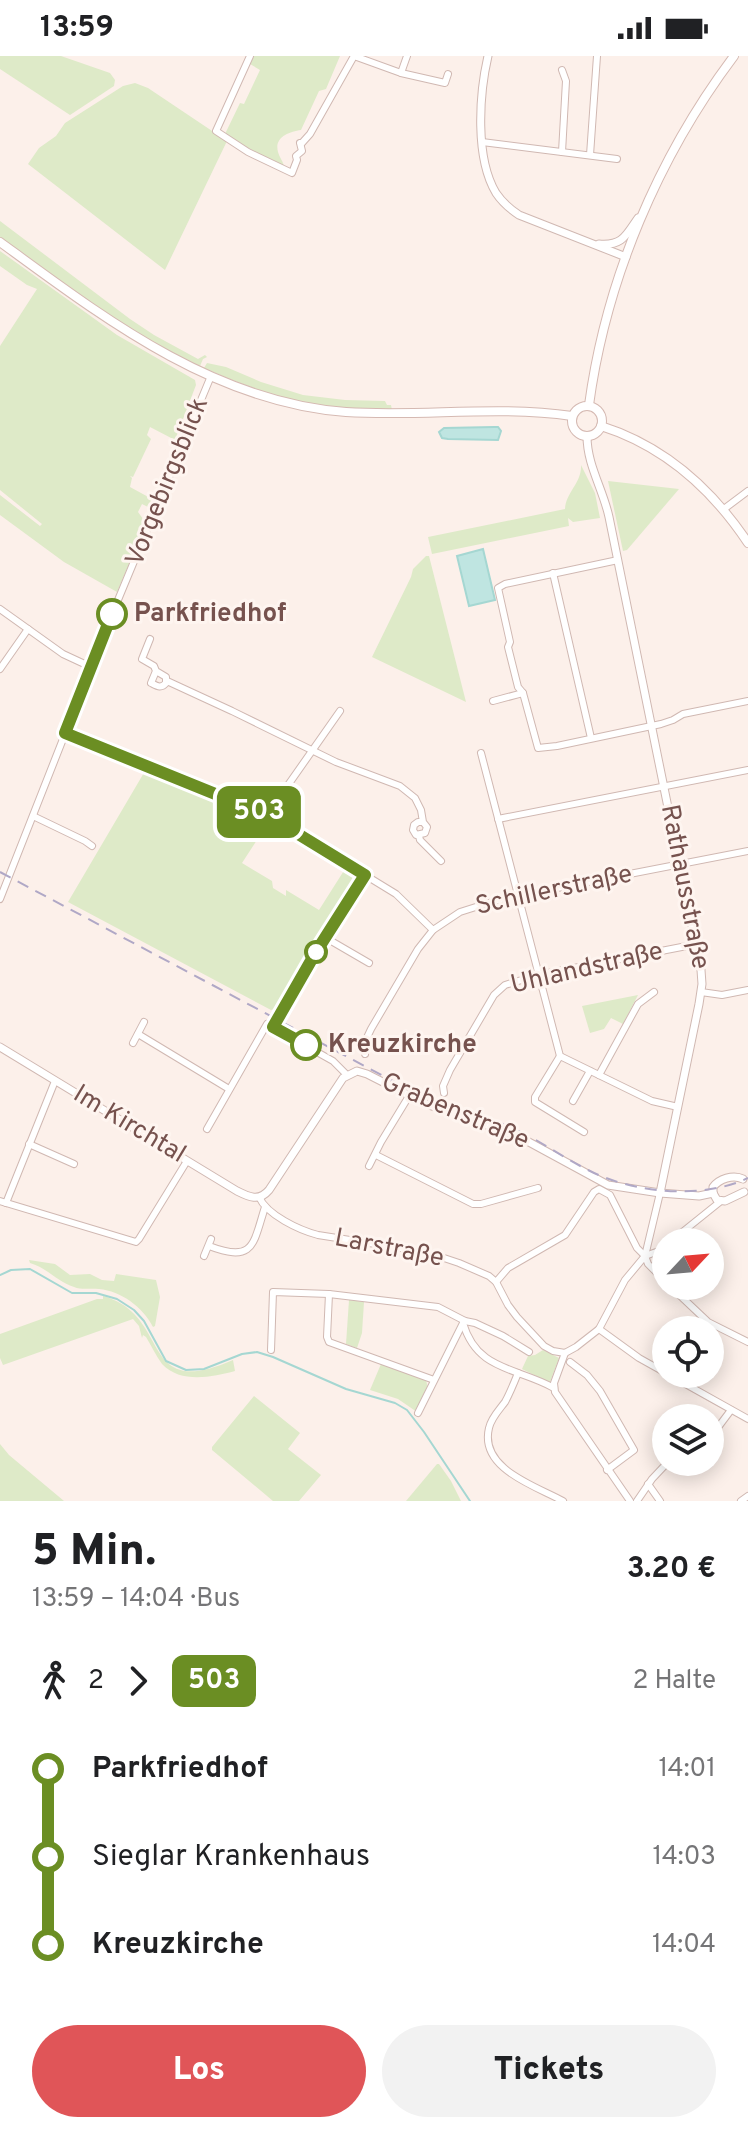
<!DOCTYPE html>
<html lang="de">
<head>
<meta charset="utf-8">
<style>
	:root { --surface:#fff; --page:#f2f2f2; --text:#202124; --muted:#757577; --accent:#e05558 }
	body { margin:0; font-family:Overpass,sans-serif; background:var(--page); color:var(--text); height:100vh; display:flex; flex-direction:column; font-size:30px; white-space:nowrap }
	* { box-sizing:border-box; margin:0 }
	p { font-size:26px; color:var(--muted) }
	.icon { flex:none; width:44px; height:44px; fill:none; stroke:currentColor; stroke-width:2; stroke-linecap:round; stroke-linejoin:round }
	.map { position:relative; height:1445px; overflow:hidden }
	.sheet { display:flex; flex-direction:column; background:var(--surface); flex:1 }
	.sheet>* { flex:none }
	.badge { padding:0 16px; border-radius:12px; font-size:28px; line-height:52px }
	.needle { width:52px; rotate:64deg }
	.tools { position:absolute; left:652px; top:1172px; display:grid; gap:16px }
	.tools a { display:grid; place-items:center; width:72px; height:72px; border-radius:50%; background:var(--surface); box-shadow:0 4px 20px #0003; font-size:40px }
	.map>.badge { position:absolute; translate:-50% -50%; box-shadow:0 0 0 4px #fff }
	.legs { display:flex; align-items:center; gap:12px; height:88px; padding:0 32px; font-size:26px }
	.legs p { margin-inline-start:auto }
	.summary { display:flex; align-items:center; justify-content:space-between; height:136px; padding:0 32px }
	h1 { font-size:44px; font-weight:800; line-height:60px }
	.action { display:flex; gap:16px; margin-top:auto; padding:16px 32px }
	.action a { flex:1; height:92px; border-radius:48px; background:var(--accent); color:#fff; font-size:32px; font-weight:800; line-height:92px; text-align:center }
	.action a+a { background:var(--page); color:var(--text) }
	ul { padding:0 32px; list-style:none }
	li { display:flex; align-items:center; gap:28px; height:88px; font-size:30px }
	li i { display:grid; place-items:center; width:12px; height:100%; margin:0 10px; background:currentColor }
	li i::after { content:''; width:20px; height:20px; margin:-10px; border:6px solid; border-radius:50%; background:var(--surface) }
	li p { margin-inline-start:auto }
	li:first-child i { background:linear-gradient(#0000 50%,currentColor 0) }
	li:last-child i { background:linear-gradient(currentColor 50%,#0000 0) }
	.status { display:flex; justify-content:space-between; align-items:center; height:56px; padding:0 40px; background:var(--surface); direction:ltr }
	.status svg { height:22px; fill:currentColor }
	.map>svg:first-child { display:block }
	.green { fill:#deeac8 }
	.water { fill:#bfe5e1; stroke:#a5d7d2; stroke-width:2 }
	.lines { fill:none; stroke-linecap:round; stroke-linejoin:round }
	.stream { stroke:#a5d7d2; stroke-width:2 }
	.minor-casing { stroke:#d0b8b2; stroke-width:8 }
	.tertiary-casing { stroke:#d0b8b2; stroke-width:9 }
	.secondary-casing { stroke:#d5b9b2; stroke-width:10 }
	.minor { stroke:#fff; stroke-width:6 }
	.tertiary { stroke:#fff; stroke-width:7 }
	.secondary { stroke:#fff; stroke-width:8 }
	.rail { stroke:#b0a8c6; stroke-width:2; stroke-dasharray:12 8; stroke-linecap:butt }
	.line-1-casing { stroke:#fff; stroke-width:18 }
	.line-1 { stroke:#6b8e23; stroke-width:12 }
	.stop-1-dot { fill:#fff; stroke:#6b8e23; stroke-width:4 }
	.labels { text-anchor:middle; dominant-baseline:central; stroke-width:6; stroke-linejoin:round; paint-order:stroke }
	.street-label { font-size:26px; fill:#76524e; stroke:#fef5f0 }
	.stop-label { font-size:26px; font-weight:bold; fill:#76524e; stroke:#fef5f0; text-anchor:start }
</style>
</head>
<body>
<div class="status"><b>13:59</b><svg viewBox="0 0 49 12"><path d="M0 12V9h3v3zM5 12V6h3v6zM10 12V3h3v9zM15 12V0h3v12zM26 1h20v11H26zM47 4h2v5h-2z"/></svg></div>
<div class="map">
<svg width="748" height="1445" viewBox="0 0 748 1445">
	<rect width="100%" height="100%" fill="#fcf0ea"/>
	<g class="green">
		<path d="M0,0H61L110,17L115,24L114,30L70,59L0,13Z"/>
		<path d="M254,0H340L326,33L319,35L301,74C289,76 274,81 278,96C279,101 283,105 284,110L250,94L225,78L240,47L244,48L260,14L250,8Z"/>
		<path d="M135,27L148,32L227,85L165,214L28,108L39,92L56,80L65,67L123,30Z"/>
		<path d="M0,165L130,263L154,279L198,303L205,299L207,301L203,303L200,310L176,300L79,241L0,182Z"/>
		<path d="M0,195L117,279L195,324L196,329L175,384L150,371L147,379L151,383L133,421L130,420L132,422L130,431L152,443L148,451L142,448L138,456L143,463V475L117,536L64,506L0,459V439L40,470L42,468L0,434V290L37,233L27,229L0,210Z"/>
		<path d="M207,307L226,311L261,326L303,339L345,344L385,345L387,349H391L392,354C365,353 338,353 311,348C274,341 238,327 204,312Z"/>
		<path d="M581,409L595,437L600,462L573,466L568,462L569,470L432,498L428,481L565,453C566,436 582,427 581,409Z"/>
		<path d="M608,425L679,433L627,494L623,495Z"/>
		<path d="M426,500H429L466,646L372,601L411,521L413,513Z"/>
		<path d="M145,715L261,760L268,767L242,807L272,825L273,832L286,840V834L319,854L345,813L355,818V828L275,953L271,954L68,846Z"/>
		<path d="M638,939L623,968L611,962L604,973L590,977L582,950Z"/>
		<path d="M29,1204L55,1208L70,1219L90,1218L102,1224L114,1225L116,1218L156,1224L160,1241L155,1270L153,1271C143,1251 121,1235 99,1233C90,1232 81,1234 74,1231C58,1226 47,1212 30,1207Z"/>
		<path d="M103,1240C173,1259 137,1346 233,1304L235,1315C212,1321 181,1328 162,1308C156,1300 151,1289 146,1281L143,1279L142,1282L139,1270L133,1263L3,1309L0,1302V1278L97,1243H103Z"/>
		<path d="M349,1244L364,1246L362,1277L357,1292L346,1288Z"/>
		<path d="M543,1294L559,1302L550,1326H548L522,1313L528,1300L535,1299Z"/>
		<path d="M381,1308L426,1324L428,1332L417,1356L398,1343L370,1334Z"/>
		<path d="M254,1340L300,1377L288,1393L321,1419L299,1445H273L212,1394V1391Z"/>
		<path d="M0,1388L9,1399L64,1445H0Z"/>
		<path d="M437,1408H439L451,1425L461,1445H406Z"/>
	</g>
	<g class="water">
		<path d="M494,371H498L501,375L498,384L448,383L442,382L439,376L444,372Z"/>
		<path d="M483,493L495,544L469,550L457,500Z"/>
	</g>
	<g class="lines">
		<path class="stream" d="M0,1219L11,1214L30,1213L72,1237H96L117,1243L134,1254L144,1265L166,1305L186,1314L204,1313L242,1298L257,1296L273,1301L346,1333L395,1347L407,1354L424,1376L470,1445"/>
		<defs>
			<g id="minor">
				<path d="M250,0L216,75L248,96L292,117L297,104L296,100L302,95L300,87"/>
				<path d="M562,14L566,25L562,96"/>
				<path d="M401,17L407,0"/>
				<path d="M482,86L617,103"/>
				<path d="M301,88L310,78L354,0L401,17L445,27L448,18"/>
				<path d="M590,99L597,0"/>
				<path d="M724,453L748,435"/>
				<path d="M618,504L505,528L498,532L510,586L508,591L518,631L523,637L538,692L557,690L661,668L673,664L683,658L748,645"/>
				<path d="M553,517L591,682"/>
				<path d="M0,553L63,598L91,611"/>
				<path d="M150,583L142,603L154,610L156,615L166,621V627C161,633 157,630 151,627L156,615"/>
				<path d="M0,613L28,573"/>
				<path d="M167,625L232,655L336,706L400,730L415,742L421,754L423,766L427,771L425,777L416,779L413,774L414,769L418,766H423"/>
				<path d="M493,645L523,637"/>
				<path d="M65,677L267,759L396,838L433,874"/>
				<path d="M481,697L560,1000L652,1045L678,1051"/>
				<path d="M267,759L340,655"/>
				<path d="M33,760L85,785L92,790"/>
				<path d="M498,763L748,714"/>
				<path d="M419,780L420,784L441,805"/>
				<path d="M0,843L113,556L211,320"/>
				<path d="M326,882L369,907"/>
				<path d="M701,936L722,939L748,934"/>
				<path d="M273,971L316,896L365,819"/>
				<path d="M138,978L229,1033"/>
				<path d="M133,987L144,966"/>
				<path d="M365,998L363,990L371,973L418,893L433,874L460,856L501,843L748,795"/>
				<path d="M560,1000L535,1041V1046L584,1076"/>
				<path d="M599,1019L638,948L654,936"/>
				<path d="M444,1037L443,1030L450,1014L494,939L505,929L538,919L697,888"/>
				<path d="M573,1045L590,1015"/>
				<path d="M207,1073L267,968L333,1005L347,1019"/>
				<path d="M29,1088L74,1108"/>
				<path d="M376,1099L473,1148H481L538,1132"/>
				<path d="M369,1110L381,1086L409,1040"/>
				<path d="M259,1141C267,1159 299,1174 318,1179L426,1196L459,1207L489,1220L496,1226L508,1249L517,1261L544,1290L553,1295L565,1297L576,1291L599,1273L625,1224L645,1200L660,1137"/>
				<path d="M0,1145L136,1186L139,1183L187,1105"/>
				<path d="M6,1147L55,1025"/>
				<path d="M670,1186L721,1145"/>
				<path d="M209,1190C254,1207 253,1189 265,1151"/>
				<path d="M204,1200L211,1183"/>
				<path d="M645,1200L659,1195L666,1189"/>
				<path d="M496,1226L508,1212L565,1179L594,1136L599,1133L610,1139L637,1192L645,1200L648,1208L666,1226"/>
				<path d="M670,1230L708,1266L748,1286"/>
				<path d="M329,1238L327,1281L329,1286L434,1324"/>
				<path d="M465,1265L463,1267C477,1315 516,1311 554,1332"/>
				<path d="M599,1273L639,1302L748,1363"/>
				<path d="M271,1294L273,1236L329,1238L438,1251L465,1265L475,1267L503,1280L529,1296"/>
				<path d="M565,1297L554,1327L555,1336L630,1445"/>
				<path d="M570,1306L587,1319L600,1335L634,1394L607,1414"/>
				<path d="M518,1317C514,1327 510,1337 505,1346C499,1354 491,1362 489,1372C479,1413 536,1430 563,1445"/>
				<path d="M418,1357L463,1267"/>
				<path d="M710,1377L719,1370L731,1354"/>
				<path d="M648,1428L660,1445"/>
				<path d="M637,1445L652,1423L668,1406"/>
				<path d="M741,1445L748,1440"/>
			</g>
			<g id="tertiary">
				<path d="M488,0C479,39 475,102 496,137C502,146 510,153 519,159L626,201"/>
				<path d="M599,188C623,190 626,179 638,162"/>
				<path d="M587,380C587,409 603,433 609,461L701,914L702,928L699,948L660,1137"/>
				<path d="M0,991L237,1135C249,1141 259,1146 269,1134L343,1022L357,1015L367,1018L426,1048L516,1079L608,1129L660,1137L699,1140L713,1137"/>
				<path d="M713,1137V1131C719,1123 733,1118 743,1123"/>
				<path d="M713,1137L717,1144L725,1145L744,1136"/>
			</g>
			<g id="secondary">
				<path d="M0,186C104,262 213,346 346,356C422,361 497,349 572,360"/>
				<path d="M589,349C606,224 658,101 734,0"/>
				<circle cx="587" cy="365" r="15"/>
				<path d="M601,370C664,390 712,433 748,487"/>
			</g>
		</defs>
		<use href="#minor" class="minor-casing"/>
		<use href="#tertiary" class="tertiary-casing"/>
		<use href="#secondary" class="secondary-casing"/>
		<use href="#minor" class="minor"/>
		<use href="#tertiary" class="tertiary"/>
		<use href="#secondary" class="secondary"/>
		<path class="rail" d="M0,816L404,1031C439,1047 477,1057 513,1072C539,1084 562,1101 588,1114C632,1137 702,1144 748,1122"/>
	</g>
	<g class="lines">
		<defs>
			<path id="line-1" d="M112,558L65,677L267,759L365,819L316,896L273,971L306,989"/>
		</defs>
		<use href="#line-1" class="line-1-casing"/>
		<use href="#line-1" class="line-1"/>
	</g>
	<g class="stop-1-dot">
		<circle cx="112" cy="558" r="14"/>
		<circle cx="316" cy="896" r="10"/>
		<circle cx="306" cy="989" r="14"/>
	</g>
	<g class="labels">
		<g class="street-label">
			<text transform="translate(168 426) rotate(-68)">Vorgebirgsblick</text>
			<text transform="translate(684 831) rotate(79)">Rathausstraße</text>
			<text transform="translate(554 835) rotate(-12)">Schillerstraße</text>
			<text transform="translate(587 913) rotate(-13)">Uhlandstraße</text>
			<text transform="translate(455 1056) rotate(23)">Grabenstraße</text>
			<text transform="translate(129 1069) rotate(31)">Im Kirchtal</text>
			<text transform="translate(389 1193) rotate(11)">Larstraße</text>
		</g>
		<g class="stop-label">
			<text x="134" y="558">Parkfriedhof</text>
			<text x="328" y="989">Kreuzkirche</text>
		</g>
	</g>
</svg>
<div class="tools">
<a><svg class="needle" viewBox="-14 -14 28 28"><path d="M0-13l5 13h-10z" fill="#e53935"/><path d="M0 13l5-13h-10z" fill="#757577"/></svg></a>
<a><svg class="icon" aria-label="locate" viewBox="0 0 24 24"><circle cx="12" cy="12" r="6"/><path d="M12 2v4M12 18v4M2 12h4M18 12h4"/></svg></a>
<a><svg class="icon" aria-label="layers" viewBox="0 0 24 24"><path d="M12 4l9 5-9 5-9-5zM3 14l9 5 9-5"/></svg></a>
</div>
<b class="badge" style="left:259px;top:756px;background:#6b8e23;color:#fff">503</b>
</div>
<section class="sheet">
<div class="summary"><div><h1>5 Min.</h1><p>13:59 – 14:04 · Bus</p></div><b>3.20 €</b></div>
<div class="legs"><svg class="icon" aria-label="walk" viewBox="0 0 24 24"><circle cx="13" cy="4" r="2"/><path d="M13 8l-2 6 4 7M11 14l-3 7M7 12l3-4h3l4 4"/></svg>2<svg class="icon" aria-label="forward" viewBox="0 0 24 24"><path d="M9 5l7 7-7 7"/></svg><b class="badge" style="background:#6b8e23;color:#fff">503</b><p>2 Halte</p></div>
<ul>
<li><i style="color:#6b8e23"></i><b>Parkfriedhof</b><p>14:01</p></li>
<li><i style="color:#6b8e23"></i><span>Sieglar Krankenhaus</span><p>14:03</p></li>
<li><i style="color:#6b8e23"></i><b>Kreuzkirche</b><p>14:04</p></li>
</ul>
<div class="action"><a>Los</a><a>Tickets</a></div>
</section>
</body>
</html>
